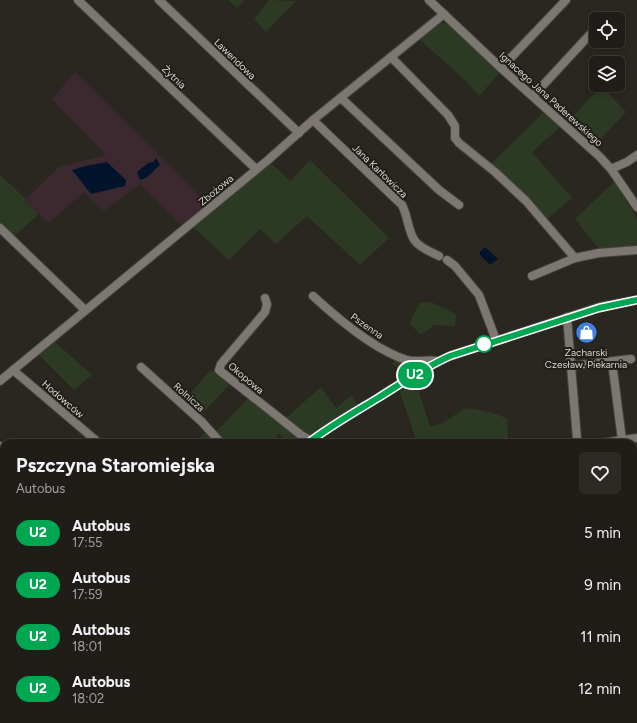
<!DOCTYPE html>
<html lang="pl">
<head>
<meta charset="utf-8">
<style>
	:root { --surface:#201d19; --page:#2d2a26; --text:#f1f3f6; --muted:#a2a2a2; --line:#3d3b38 }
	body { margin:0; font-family:Figtree,sans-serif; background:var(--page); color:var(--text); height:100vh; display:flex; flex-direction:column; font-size:15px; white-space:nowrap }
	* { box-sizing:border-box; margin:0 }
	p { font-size:13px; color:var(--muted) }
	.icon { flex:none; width:22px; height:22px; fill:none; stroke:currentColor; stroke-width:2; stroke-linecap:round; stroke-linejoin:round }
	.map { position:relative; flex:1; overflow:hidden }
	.panel { position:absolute; left:0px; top:439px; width:637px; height:284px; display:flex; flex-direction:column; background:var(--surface); border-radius:12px 12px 0 0; box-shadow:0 2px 6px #0003,0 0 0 1px var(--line) }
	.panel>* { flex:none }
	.badge { padding:0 8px; border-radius:13px; font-size:14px; line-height:26px }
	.tools { position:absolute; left:589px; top:12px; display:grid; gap:8px }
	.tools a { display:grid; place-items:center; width:36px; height:36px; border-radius:6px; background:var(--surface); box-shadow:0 2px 6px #0003,0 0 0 1px var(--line); font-size:20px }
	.map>.badge { position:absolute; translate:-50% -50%; box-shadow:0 0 0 2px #fff }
	.round { display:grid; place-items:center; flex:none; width:42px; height:42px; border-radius:6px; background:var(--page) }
	.summary { display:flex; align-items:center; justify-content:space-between; height:68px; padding:0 16px }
	h1 { font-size:19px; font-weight:700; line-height:30px }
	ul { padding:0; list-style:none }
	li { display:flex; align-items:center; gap:12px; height:52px; padding:0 16px }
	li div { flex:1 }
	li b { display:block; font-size:15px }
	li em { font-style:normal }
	li .badge { min-width:44px; font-weight:700; text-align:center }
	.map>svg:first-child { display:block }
	.industrial { fill:#3c292f }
	.green { fill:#2c3a23 }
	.water { fill:#02142b }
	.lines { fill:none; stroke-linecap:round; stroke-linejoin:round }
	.minor-casing { stroke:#46433f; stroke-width:10 }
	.minor { stroke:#7c7871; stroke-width:8 }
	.line-casing { stroke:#fff; stroke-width:9 }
	.line { stroke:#00a651; stroke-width:6 }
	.stop-dot { fill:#fff; stroke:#00a651; stroke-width:2 }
	.labels { text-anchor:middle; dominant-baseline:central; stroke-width:4; stroke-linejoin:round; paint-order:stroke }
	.street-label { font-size:10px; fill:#d8d5d2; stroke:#211e18 }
	.poi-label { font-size:10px; fill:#d8d5d2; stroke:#211e18 }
</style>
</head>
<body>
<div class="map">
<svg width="637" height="723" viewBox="0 0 637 723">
	<rect width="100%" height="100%" fill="#2a2721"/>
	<g class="industrial">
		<path d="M75,72L208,204L182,226L140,184L104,211L84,192L49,223L24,201L59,167L106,155L52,99Z"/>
		<path d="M269,719H301L292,721V723H268Z"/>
	</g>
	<g class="green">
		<path d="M228,0H245L237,8Z"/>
		<path d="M269,0L296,1L266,32L254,19Z"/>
		<path d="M442,23L449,24L499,73L479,96L466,81L419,39Z"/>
		<path d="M601,86L626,112L594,146L568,122Z"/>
		<path d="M545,111L562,125L532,152L572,198L546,220L491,164Z"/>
		<path d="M310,160L389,238L360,265L307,216L276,244L260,229L229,260L192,226L270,162L290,181Z"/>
		<path d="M0,175L26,199L24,201L39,214L13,237L0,224Z"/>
		<path d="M615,181L637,219V246L599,249L575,219Z"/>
		<path d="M431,302L456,314L455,326L434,325L421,335L409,323L420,303Z"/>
		<path d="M54,341L92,375L74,390L38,354Z"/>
		<path d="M396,359L415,363L419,370L408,375L392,364Z"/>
		<path d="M211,370L230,384L200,416L184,400Z"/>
		<path d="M415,379L430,427L443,423L465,408C480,410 494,412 507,419L508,443H416L414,433L399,390Z"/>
		<path d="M321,387L336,408L352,395L359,407L310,437L285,419Z"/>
		<path d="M248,398L306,442L288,443L278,433L275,443H224L215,433Z"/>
		<path d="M207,431L217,443H194Z"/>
		<rect x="633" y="592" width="4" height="21"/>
		<rect x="52" y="719" width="45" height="4"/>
	</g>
	<g class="water">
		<path d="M156,158L160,165L146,178L140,180L137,172L148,163L153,162Z"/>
		<path d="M107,162L126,180L125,186L91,194L72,170L85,166Z"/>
		<path d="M485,247L498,259L490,265L480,255V252Z"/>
	</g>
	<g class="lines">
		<defs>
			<g id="minor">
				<path d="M78,0L256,169"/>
				<path d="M159,0L299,133"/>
				<path d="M429,0L501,68L599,156L611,169L637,207"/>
				<path d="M391,57L448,115L455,126V138L459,143L495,172L526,201L575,258"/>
				<path d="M501,68L566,0"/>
				<path d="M533,96L596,28"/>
				<path d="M341,98L439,190L459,205"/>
				<path d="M313,120L402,205C408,216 408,232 415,241C420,248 431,252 439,256"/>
				<path d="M611,169L627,162L637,155"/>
				<path d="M0,228L85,310"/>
				<path d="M447,260L455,266L479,295L496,340"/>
				<path d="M532,276L575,258L599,253L637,250"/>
				<path d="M313,296C337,318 376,351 407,360C419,363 428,359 437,361"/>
				<path d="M265,298L267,304L265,312L221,364L219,370L301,435L311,441"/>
				<path d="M567,317L577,439L579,443"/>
				<path d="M612,362L622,440"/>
				<path d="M572,366L631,359"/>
				<path d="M141,367L202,422L221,443"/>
				<path d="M13,370L99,443"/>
				<path d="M0,381L268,160L313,120L444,14"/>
				<path d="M308,443C329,426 353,413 376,399C400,384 424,368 450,356L599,307L637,300"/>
				<path d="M602,443L637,438"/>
				<path d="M0,446L4,448"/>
				<path d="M0,527L4,530"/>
				<path d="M633,589H637"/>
				<path d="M0,712L4,715"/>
				<path d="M8,719L12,723"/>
				<path d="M318,719V723"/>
				<path d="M120,723V719"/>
				<path d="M168,723L169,719"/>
				<path d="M216,723V719"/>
				<path d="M265,723V719"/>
			</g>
		</defs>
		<use href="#minor" class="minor-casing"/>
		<use href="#minor" class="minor"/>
	</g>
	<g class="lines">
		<defs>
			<path id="line" d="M308,443C330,426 355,412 378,398C402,383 425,367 450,356L599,308L637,300"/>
		</defs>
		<use href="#line" class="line-casing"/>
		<use href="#line" class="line"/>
	</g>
	<defs>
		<symbol id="shop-disc" viewBox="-11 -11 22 22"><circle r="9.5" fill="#3f7fe0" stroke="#211e18"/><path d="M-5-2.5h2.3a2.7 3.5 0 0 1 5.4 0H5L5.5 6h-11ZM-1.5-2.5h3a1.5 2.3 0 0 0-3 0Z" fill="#fff"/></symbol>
	</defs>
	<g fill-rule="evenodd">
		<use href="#shop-disc" x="574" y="320" width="25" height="25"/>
	</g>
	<circle class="stop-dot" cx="484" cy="344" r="8"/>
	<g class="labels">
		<g class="street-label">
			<text transform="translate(235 59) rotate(44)">Lawendowa</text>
			<text transform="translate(174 77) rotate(44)">Żytnia</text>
			<text transform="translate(551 99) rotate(42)">Ignacego Jana Paderewskiego</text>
			<text transform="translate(380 171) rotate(44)">Jana Karłowicza</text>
			<text transform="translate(216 190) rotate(-40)">Zbożowa</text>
			<text transform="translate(367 326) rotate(35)">Pszenna</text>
			<text transform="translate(246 378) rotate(40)">Okopowa</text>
			<text transform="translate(189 397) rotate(42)">Rolnicza</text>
			<text transform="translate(63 399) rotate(41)">Hodowców</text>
		</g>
		<g class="poi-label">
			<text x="586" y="352">Zacharski<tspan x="586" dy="12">Czesław. Piekarnia</tspan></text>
		</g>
	</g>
</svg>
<div class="tools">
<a><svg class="icon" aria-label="locate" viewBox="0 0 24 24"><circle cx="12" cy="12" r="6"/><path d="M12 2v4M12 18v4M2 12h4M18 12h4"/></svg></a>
<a><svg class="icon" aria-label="layers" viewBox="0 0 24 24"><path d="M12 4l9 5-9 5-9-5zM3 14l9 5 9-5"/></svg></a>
</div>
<b class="badge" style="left:415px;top:375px;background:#00a651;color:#fff">U2</b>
<section class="panel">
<div class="summary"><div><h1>Pszczyna Staromiejska</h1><p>Autobus</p></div><a class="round"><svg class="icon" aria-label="heart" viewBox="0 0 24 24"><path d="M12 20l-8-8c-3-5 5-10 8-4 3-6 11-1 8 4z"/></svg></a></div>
<ul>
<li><span class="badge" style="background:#00a651;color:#fff">U2</span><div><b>Autobus</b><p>17:55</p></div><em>5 min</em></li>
<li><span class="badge" style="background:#00a651;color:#fff">U2</span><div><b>Autobus</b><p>17:59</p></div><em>9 min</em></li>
<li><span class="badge" style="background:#00a651;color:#fff">U2</span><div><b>Autobus</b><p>18:01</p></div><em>11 min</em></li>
<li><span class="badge" style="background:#00a651;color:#fff">U2</span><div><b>Autobus</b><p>18:02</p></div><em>12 min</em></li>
</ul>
</section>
</div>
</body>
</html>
